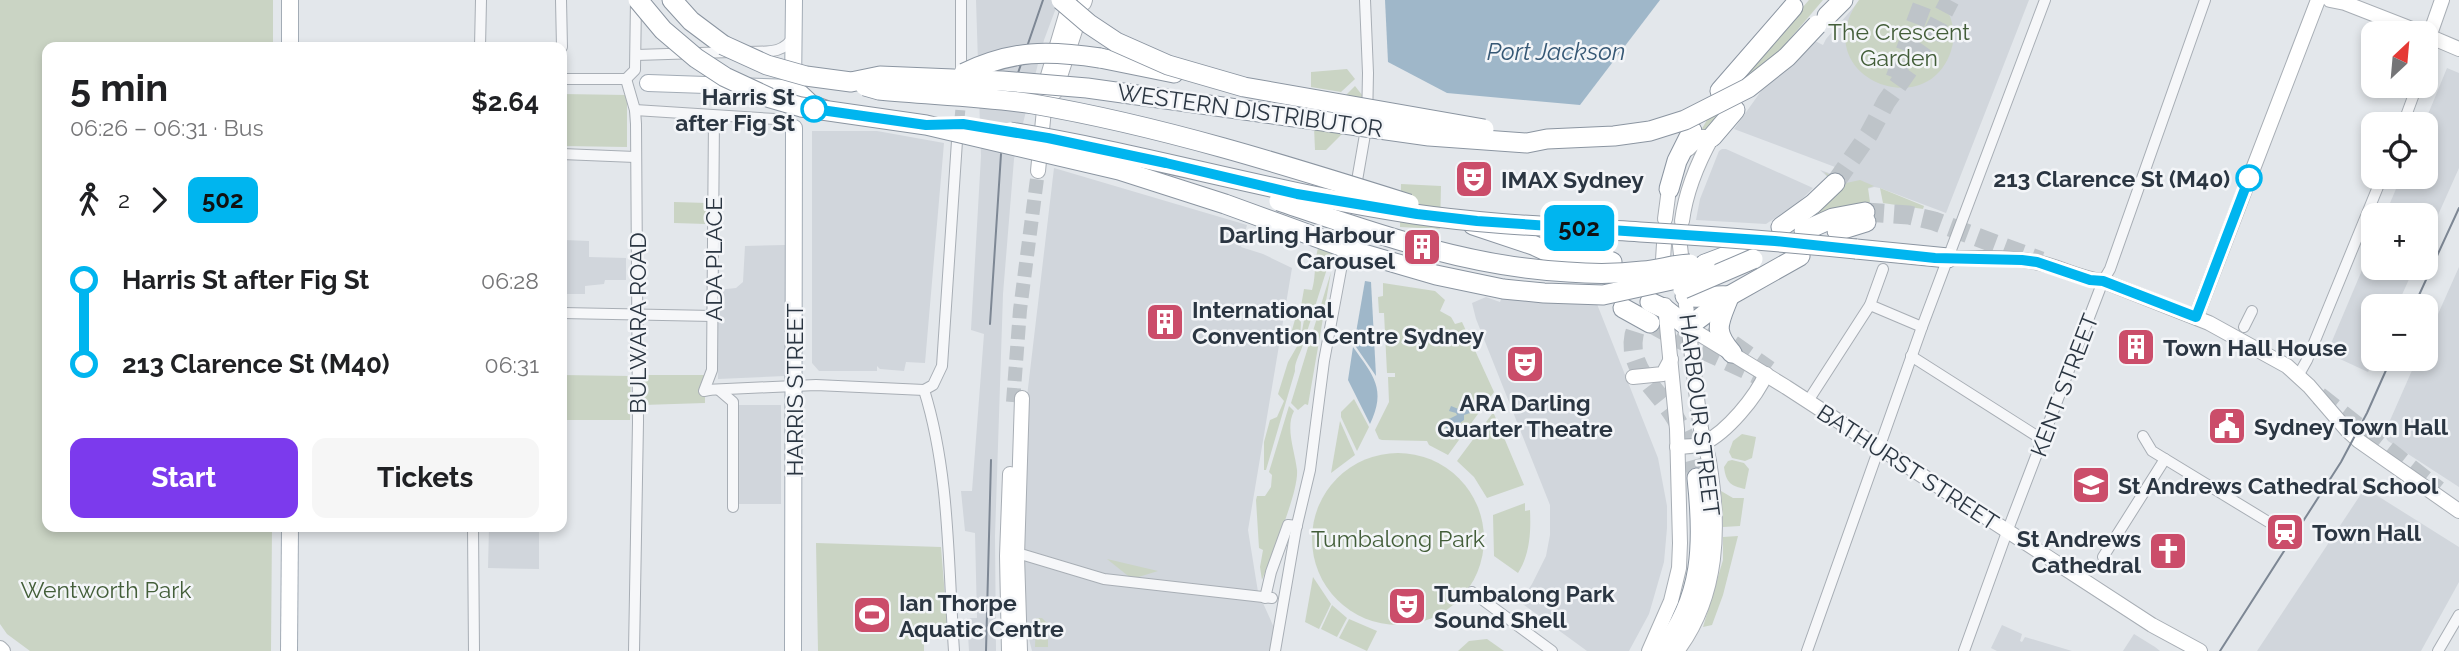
<!DOCTYPE html>
<html lang="en">
<head>
<meta charset="utf-8">
<style>
	:root { --surface:#fff; --page:#f6f6f6; --text:#202124; --muted:#757577; --accent:#7c3aed }
	body { margin:0; font-family:Raleway,sans-serif; background:var(--page); color:var(--text); height:100vh; display:flex; flex-direction:column; font-size:26px; white-space:nowrap }
	* { box-sizing:border-box; margin:0 }
	p { font-size:23px; color:var(--muted) }
	.icon { flex:none; width:38px; height:38px; fill:none; stroke:currentColor; stroke-width:2; stroke-linecap:round; stroke-linejoin:round }
	.map { position:relative; flex:1; overflow:hidden }
	.details { position:absolute; left:42px; top:42px; width:525px; height:490px; display:flex; flex-direction:column; background:var(--surface); border-radius:14px; box-shadow:0 4px 10px #0003 }
	.details>* { flex:none }
	.badge { padding:0 14px; border-radius:10px; font-size:24px; line-height:46px }
	.needle { width:46px; rotate:26deg }
	.fabs { position:absolute; left:2361px; top:21px; display:grid; gap:14px }
	.fabs a { display:grid; place-items:center; width:77px; height:77px; border-radius:14px; background:var(--surface); box-shadow:0 4px 10px #0003; font-size:35px }
	.map>.badge { position:absolute; translate:-50% -50%; box-shadow:0 0 0 4px #fff }
	.legs { display:flex; align-items:center; gap:10px; height:77px; padding:0 28px; font-size:23px }
	.legs p { margin-inline-start:auto }
	.headline { display:flex; align-items:center; justify-content:space-between; height:119px; padding:0 28px }
	h1 { font-size:38px; font-weight:700; line-height:52px }
	.cta { display:flex; gap:14px; margin-top:auto; padding:14px 28px }
	.cta a { flex:1; height:80px; border-radius:14px; background:var(--accent); color:#fff; font-size:28px; font-weight:700; line-height:80px; text-align:center }
	.cta a+a { background:var(--page); color:var(--text) }
	ul { padding:0 28px; list-style:none }
	li { display:flex; align-items:center; gap:24px; height:84px; font-size:26px }
	li i { display:grid; place-items:center; width:10px; height:100%; margin:0 9px; background:currentColor }
	li i::after { content:''; width:18px; height:18px; margin:-9px; border:5px solid; border-radius:50%; background:var(--surface) }
	li p { margin-inline-start:auto }
	li:first-child i { background:linear-gradient(#0000 50%,currentColor 0) }
	li:last-child i { background:linear-gradient(currentColor 50%,#0000 0) }
	.map>svg:first-child { display:block }
	.built { fill:#d1d6dc }
	.green { fill:#cad4c4 }
	.water { fill:#9fb7c9 }
	.lines { fill:none; stroke-linecap:round; stroke-linejoin:round }
	.street-tunnel { stroke:#bec4c9; stroke-width:10; stroke-dasharray:10 5; stroke-linecap:butt }
	.secondary-tunnel { stroke:#bec4c9; stroke-width:14; stroke-dasharray:14 7; stroke-linecap:butt }
	.highway-tunnel { stroke:#bec4c9; stroke-width:19; stroke-dasharray:19 10; stroke-linecap:butt }
	.street-casing { stroke:#a8aeb5; stroke-width:12 }
	.secondary-casing { stroke:#a8aeb5; stroke-width:16 }
	.primary-casing { stroke:#a3acb6; stroke-width:18 }
	.highway-casing { stroke:#8b95a1; stroke-width:21 }
	.street { stroke:#f6f7f9; stroke-width:10 }
	.secondary { stroke:#fff; stroke-width:14 }
	.primary { stroke:#fff; stroke-width:16 }
	.highway { stroke:#fff; stroke-width:19 }
	.tram { stroke:#7d8794; stroke-width:2 }
	.highway-bridge-casing { stroke:#8b95a1; stroke-width:21; stroke-linecap:butt }
	.highway-bridge { stroke:#fff; stroke-width:19 }
	.line-1-casing { stroke:#fff; stroke-width:16 }
	.line-1 { stroke:#00b5ef; stroke-width:10 }
	.stop-1-dot { fill:#fff; stroke:#00b5ef; stroke-width:3.5 }
	.labels { text-anchor:middle; dominant-baseline:central; stroke-width:5; stroke-linejoin:round; paint-order:stroke }
	.park-label { font-size:23px; fill:#435e39; stroke:#f3f5f8 }
	.stop-label { font-size:23px; font-weight:bold; fill:#2b3642; stroke:#f3f5f8; text-anchor:end }
	.street-label { font-size:23px; fill:#2b3642; stroke:#f3f5f8 }
	.poi-label { font-size:23px; font-weight:bold; fill:#2b3642; stroke:#f3f5f8; text-anchor:start }
	.water-label { font-size:24px; font-style:italic; fill:#365875; stroke:#f3f5f8 }
</style>
</head>
<body>
<div class="map">
<svg width="2459" height="651" viewBox="0 0 2459 651">
	<rect width="100%" height="100%" fill="#e3e7eb"/>
	<g class="built">
		<path d="M976,0H1059L1044,40L1014,159L1003,294L995,536L996,651H969L967,618H977L975,533L965,531L961,491H972L984,334L971,330L981,156Z"/>
		<path d="M1860,0H2029L1946,213L1880,188L1874,187L1860,191L1832,181L1820,170L1832,174L1835,167L1734,129L1764,87L1813,40L1823,45L1826,39Z"/>
		<path d="M2447,68L2459,73V168L2426,242V215H2385L2401,177H2426V124H2424Z"/>
		<path d="M812,131H877L944,143L925,363L906,362L904,371L880,369L877,366V371H819L812,363Z"/>
		<path d="M1722,149H1726L1813,188L1799,202L1766,224L1696,220L1700,199L1719,151Z"/>
		<path d="M1054,168L1247,225L1241,247L1263,254L1292,268L1248,530L1258,592L1276,632L1269,651H1032L1027,631L1023,510L1026,405Z"/>
		<path d="M564,240L589,241V257L626,258V280H605L604,284L585,286V294H563Z"/>
		<path d="M2373,244V268H2414L2397,306H2373L2374,359L2368,372L2327,353Z"/>
		<path d="M785,245V376L718,379L717,290L736,288L743,282L745,246Z"/>
		<path d="M2459,267V487L2388,441L2384,434L2417,359H2426V341Z"/>
		<path d="M1506,287L1597,304L1658,458L1667,506V528L1664,562L1649,614L1629,651H1587L1520,602L1532,584L1546,556L1550,535V505L1476,319L1472,303L1486,297L1500,302Z"/>
		<rect x="737" y="405" width="44" height="99"/>
		<path d="M2365,488L2459,547V582L2421,651H2257Z"/>
		<path d="M489,527H539V569L488,568Z"/>
		<path d="M2002,625L2022,634L2020,641L2022,642L2025,637L2072,651H1997L1991,648Z"/>
		<path d="M2134,634L2155,647L2160,651H2123Z"/>
	</g>
	<g class="green">
		<path d="M0,0H273V47H47V527H272L271,651H30L7,634L0,624Z"/>
		<path d="M1809,0H1823L1713,129L1699,134L1712,111Z"/>
		<path d="M1859,0H1941C1952,15 1957,33 1951,51C1926,126 1805,75 1859,0Z"/>
		<path d="M1347,69L1355,79L1341,92L1311,87V72Z"/>
		<path d="M1355,86L1362,95L1360,116L1326,150H1315L1314,127Z"/>
		<path d="M562,94L627,95V147L562,146Z"/>
		<path d="M1824,172L1846,183L1860,180L1874,186L1868,188L1870,202L1813,218L1810,214L1832,181Z"/>
		<path d="M1401,184L1441,186L1440,229L1400,227Z"/>
		<path d="M1880,188L1924,206L1923,209L1883,203Z"/>
		<path d="M674,202L707,203L706,224L674,223Z"/>
		<path d="M1318,248L1332,253L1305,338L1302,331L1304,320L1300,312L1304,289L1312,290C1316,277 1314,263 1318,248Z"/>
		<path d="M1331,272L1308,405L1305,404L1298,410L1291,403Z"/>
		<path d="M1383,283L1435,291L1445,300L1440,311L1451,317L1455,324L1462,322L1494,392L1448,455L1429,445L1427,441L1382,440L1379,439L1375,430L1389,402L1388,377H1395V373H1387L1384,313H1379L1378,297L1383,296Z"/>
		<path d="M1296,316L1301,322L1300,342L1303,344C1301,353 1294,362 1295,371L1266,470H1264V442L1270,420L1277,417L1284,401L1278,394L1288,362L1299,343L1297,338L1290,337Z"/>
		<path d="M562,375L631,376L630,420H562Z"/>
		<path d="M644,375H705V403L643,405Z"/>
		<path d="M1354,399L1369,427L1357,451L1341,417V412Z"/>
		<path d="M1289,406L1294,411C1285,428 1295,451 1297,470C1299,492 1271,556 1262,580L1260,567L1263,550L1259,548L1256,500L1257,496H1265L1271,487L1272,475L1269,472Z"/>
		<path d="M1492,414H1494L1524,485L1487,498L1474,477L1457,461Z"/>
		<path d="M1340,421L1355,455L1331,473Z"/>
		<path d="M1742,434L1756,437L1752,458L1745,461L1732,458L1729,452L1733,441Z"/>
		<circle cx="1398" cy="539" r="86"/>
		<path d="M1732,460L1744,463L1749,469L1745,489C1731,486 1726,483 1724,467L1728,461Z"/>
		<path d="M1721,491L1733,498H1744L1740,526L1723,527Z"/>
		<path d="M1525,503V511L1530,510C1531,532 1530,554 1518,573L1494,556L1493,515Z"/>
		<path d="M1738,536L1723,595L1712,625L1703,627L1723,560V537Z"/>
		<path d="M816,543L941,547L948,634L924,632V651H818Z"/>
		<path d="M1107,559L1158,571L1132,579Z"/>
		<path d="M1313,577L1331,604L1319,629L1305,622Z"/>
		<path d="M1332,605L1347,618L1337,637L1321,629Z"/>
		<path d="M1036,618H1042L1048,624V647H1035Z"/>
		<path d="M1349,619L1377,631L1367,651L1339,638Z"/>
		<path d="M1487,639L1504,651H1458L1469,641Z"/>
	</g>
	<g class="water">
		<path d="M1385,0H1660L1580,105L1447,93L1388,62Z"/>
		<path d="M1365,281L1371,282L1376,376L1354,344Z"/>
		<path d="M1353,347C1373,375 1387,389 1370,424L1348,380Z"/>
		<path d="M1472,393L1469,400L1474,402L1475,407L1470,413L1464,415V420L1451,429H1445L1449,419L1457,415L1456,413L1449,411L1451,406L1461,410Z"/>
	</g>
	<g class="lines">
		<path class="street-tunnel" d="M958,135L962,92"/>
		<path class="secondary-tunnel" d="M1013,402L1020,310L1038,171"/>
		<g class="highway-tunnel">
			<path d="M1895,78L1924,0"/>
			<path d="M1835,183L1869,134L1886,102L1928,42L1950,0"/>
			<path d="M1865,212L1909,215L1934,221L2041,261"/>
			<path d="M1653,310C1642,315 1637,324 1634,335C1627,369 1658,390 1674,416C1686,435 1693,456 1697,478"/>
			<path d="M1685,311L1769,370"/>
			<path d="M1650,323L1677,338L1762,377"/>
			<path d="M2319,396L2438,490"/>
		</g>
		<defs>
			<g id="street">
				<path d="M561,0L562,47"/>
				<path d="M961,0V67"/>
				<path d="M480,47L481,0"/>
				<path d="M747,52C765,51 783,55 793,37"/>
				<path d="M636,55L731,52"/>
				<path d="M562,79H626"/>
				<path d="M626,79L635,110L636,124L638,422L634,651"/>
				<path d="M626,79L635,70L636,0"/>
				<path d="M635,110L775,119L794,128"/>
				<path d="M2403,124L2417,86"/>
				<path d="M562,154L635,157"/>
				<path d="M1355,192L1367,123L1368,73L1365,0"/>
				<path d="M1870,305L1922,327"/>
				<path d="M562,313L713,316"/>
				<path d="M2244,327L2252,311"/>
				<path d="M1911,356L2043,440"/>
				<path d="M2298,376L2307,360L2382,177"/>
				<path d="M705,390L816,385L924,390L933,385L942,366L957,141"/>
				<path d="M709,390L704,391L712,370L714,117"/>
				<path d="M719,390L733,402V507"/>
				<path d="M924,390C950,473 948,564 954,651"/>
				<path d="M1808,401L1870,305L1883,269"/>
				<path d="M2143,436L2152,451L2275,526"/>
				<path d="M473,527L474,651"/>
				<path d="M1024,555L1104,579L1272,598"/>
				<path d="M2103,557L2165,459"/>
				<path d="M1472,592L1552,651"/>
				<path d="M1265,598L1271,572L1288,525L1297,526"/>
				<path d="M1275,651L1296,529L1310,470L1324,361L1343,259"/>
				<path d="M1807,651L1922,327L2045,0"/>
				<path d="M1964,651L2007,532L2103,281L2110,269L2205,0"/>
				<path d="M2438,651L2459,615"/>
			</g>
			<g id="secondary">
				<path d="M2330,0L2345,3L2422,33"/>
				<path d="M1084,3L1085,0"/>
				<path d="M2426,35L2459,49"/>
				<path d="M2429,37L2442,0"/>
				<path d="M1055,92L1077,24"/>
				<path d="M1038,171L1047,79L1066,15"/>
				<path d="M1665,219L1669,189L1673,180"/>
				<path d="M1682,221C1686,190 1697,164 1712,137H1700L1688,149"/>
				<path d="M1680,246L1681,255"/>
				<path d="M1948,258C1977,259 2007,256 2035,262C2059,266 2079,279 2103,281L2209,323L2287,366L2309,386L2346,429L2359,441L2459,511"/>
				<path d="M1663,260L1664,244"/>
				<path d="M2196,317L2318,0"/>
				<path d="M1688,327L1786,387L2152,625L2200,651"/>
				<path d="M1633,377L1663,374L1671,359"/>
				<path d="M1677,447C1685,446 1697,447 1704,443C1727,432 1756,397 1766,374"/>
				<path d="M0,648L3,651"/>
				<path d="M1009,651L1007,556L1010,474"/>
				<path d="M1020,651L1017,556L1022,398"/>
				<path d="M1649,651L1671,601L1679,568L1680,543L1677,429L1665,305"/>
				<path d="M1677,651C1719,595 1720,527 1709,461C1707,450 1703,440 1701,429C1695,385 1690,340 1685,296"/>
			</g>
			<g id="primary">
				<path d="M290,47V0"/>
				<path d="M648,83L793,88L794,0"/>
				<path d="M289,651L290,527"/>
				<path d="M793,651L794,128"/>
			</g>
			<g id="highway">
				<path d="M672,0L691,21L723,45"/>
				<path d="M1827,16L1843,0"/>
				<path d="M1100,58L1174,73"/>
				<path d="M793,88L811,105L825,110"/>
				<path d="M1720,91L1793,7"/>
				<path d="M1712,137L1735,110"/>
				<path d="M1669,189L1677,161L1692,131"/>
				<path d="M1473,225L1533,245L1574,264"/>
				<path d="M1781,227L1813,204L1835,183"/>
				<path d="M1804,231L1833,218L1865,212"/>
				<path d="M1837,231L1866,222"/>
				<path d="M1856,249L1948,258"/>
				<path d="M1559,255H1595L1612,262"/>
				<path d="M1705,264L1742,250"/>
				<path d="M1685,296C1700,300 1714,294 1729,296"/>
				<path d="M1729,297C1719,323 1712,330 1732,353"/>
				<path d="M1650,302L1665,309L1688,327L1729,296L1800,256"/>
				<path d="M1623,308L1650,323"/>
				<path d="M1661,651C1704,598 1704,542 1697,478"/>
			</g>
		</defs>
		<use href="#street" class="street-casing"/>
		<use href="#secondary" class="secondary-casing"/>
		<use href="#primary" class="primary-casing"/>
		<use href="#highway" class="highway-casing"/>
		<use href="#street" class="street"/>
		<use href="#secondary" class="secondary"/>
		<use href="#primary" class="primary"/>
		<use href="#highway" class="highway"/>
		<g class="tram">
			<path d="M1018,73L1043,0"/>
			<path d="M2414,306L2459,208"/>
			<path d="M990,324L1001,154"/>
			<path d="M986,651L991,460"/>
			<path d="M2220,651L2341,462L2367,413L2391,359"/>
		</g>
		<defs>
			<g id="highway-bridge">
				<path d="M638,0L663,30L696,58L725,77L770,98L801,107L926,125L1119,170L1225,204L1357,252L1436,275L1503,289L1544,293L1603,295L1690,276L1705,264"/>
				<path d="M1061,0L1089,24L1116,42L1168,65L1244,87L1484,129"/>
				<path d="M723,45L767,65L806,76L851,82L880,76L1002,81L1087,88L1429,136L1527,143L1547,139L1614,136L1650,131L1685,120L1748,88L1787,57L1817,25"/>
				<path d="M964,73C1013,50 1047,50 1100,58"/>
				<path d="M865,86L879,90C930,95 983,96 1033,104C1161,126 1285,165 1409,204"/>
				<path d="M1010,132C1146,154 1278,194 1414,214C1489,225 1565,227 1640,232C1712,236 1784,242 1856,249"/>
				<path d="M1279,201C1374,233 1468,267 1568,272C1593,274 1618,274 1643,271C1659,270 1675,264 1690,264"/>
				<path d="M1683,289L1753,259"/>
			</g>
		</defs>
		<use href="#highway-bridge" class="highway-bridge-casing"/>
		<use href="#highway-bridge" class="highway-bridge"/>
	</g>
	<g class="lines">
		<defs>
			<path id="line-1" d="M814,109L926,125L963,124L1048,138L1166,163L1297,194L1417,214L1477,221L1775,241L1935,258L2022,260L2037,262L2090,280L2103,281L2196,317L2249,178"/>
		</defs>
		<use href="#line-1" class="line-1-casing"/>
		<use href="#line-1" class="line-1"/>
	</g>
	<defs>
		<symbol id="theatre-square" viewBox="-11 -11 22 22"><rect x="-9" y="-9" width="18" height="18" rx="4" fill="#cb4d6a" stroke="#f3f5f8"/><path d="M-5-5.5Q0-4 5-5.5V0Q5 5 0 6Q-5 5-5 0ZM-3.3-2.5H-1v1.5H-3.3ZM1-2.5H3.3v1.5H1ZM-2.8 1Q0 5.5 2.8 1Z" fill="#fff"/></symbol>
		<symbol id="building-square" viewBox="-11 -11 22 22"><rect x="-9" y="-9" width="18" height="18" rx="4" fill="#cb4d6a" stroke="#f3f5f8"/><path d="M-4-6H4V6H1V3H-1V6H-4ZM-2.5-4.3h1.7v1.8h-1.7ZM.8-4.3h1.7v1.8H.8ZM-2.5-1h1.7V.8h-1.7ZM.8-1h1.7V.8H.8Z" fill="#fff"/></symbol>
		<symbol id="civic-square" viewBox="-11 -11 22 22"><rect x="-9" y="-9" width="18" height="18" rx="4" fill="#cb4d6a" stroke="#f3f5f8"/><path d="M-.6-6.5H3V-4.5H.6V-3L4-1V1h2V6H-6V1h2V-1L-.6-3ZM-1.2 2.5V6h2.4V2.5Z" fill="#fff"/></symbol>
		<symbol id="school-square" viewBox="-11 -11 22 22"><rect x="-9" y="-9" width="18" height="18" rx="4" fill="#cb4d6a" stroke="#f3f5f8"/><path d="M0-5L7-2L0 1L-7-2ZM-4 1L0 2.5L4 1V4Q0 6-4 4Z" fill="#fff"/></symbol>
		<symbol id="station-square" viewBox="-11 -11 22 22"><rect x="-9" y="-9" width="18" height="18" rx="4" fill="#cb4d6a" stroke="#f3f5f8"/><path d="M-3-6H3Q5-6 5-4V2Q5 4 3 4L4.5 6H3L1.5 4h-3L-3 6H-4.5L-3 4Q-5 4-5 2V-4Q-5-6-3-6ZM-3.5-4v3h7v-3ZM-3.5 1v1.5H-2V1ZM2 1v1.5H3.5V1Z" fill="#fff"/></symbol>
		<symbol id="church-square" viewBox="-11 -11 22 22"><rect x="-9" y="-9" width="18" height="18" rx="4" fill="#cb4d6a" stroke="#f3f5f8"/><path d="M-1.2-6h2.4v3.5h3.3v2.4h-3.3V6h-2.4V-.1h-3.3v-2.4h3.3Z" fill="#fff"/></symbol>
		<symbol id="stadium-square" viewBox="-11 -11 22 22"><rect x="-9" y="-9" width="18" height="18" rx="4" fill="#cb4d6a" stroke="#f3f5f8"/><path d="M0-5a6.5 5 0 1 0 0 10a6.5 5 0 1 0 0-10ZM-3.5-1.8h7v3.6h-7Z" fill="#fff"/></symbol>
	</defs>
	<g fill-rule="evenodd">
		<use href="#theatre-square" x="1452" y="157" width="44" height="44"/>
		<use href="#building-square" x="1400" y="225" width="44" height="44"/>
		<use href="#building-square" x="1143" y="300" width="44" height="44"/>
		<use href="#building-square" x="2114" y="325" width="44" height="44"/>
		<use href="#theatre-square" x="1503" y="342" width="44" height="44"/>
		<use href="#civic-square" x="2205" y="404" width="44" height="44"/>
		<use href="#school-square" x="2069" y="463" width="44" height="44"/>
		<use href="#station-square" x="2263" y="510" width="44" height="44"/>
		<use href="#church-square" x="2146" y="529" width="44" height="44"/>
		<use href="#theatre-square" x="1385" y="584" width="44" height="44"/>
		<use href="#stadium-square" x="850" y="593" width="44" height="44"/>
	</g>
	<g class="stop-1-dot">
		<circle cx="814" cy="109" r="12"/>
		<circle cx="2249" cy="178" r="12"/>
	</g>
	<g class="labels">
		<g class="park-label">
			<text x="1899" y="31">The Crescent<tspan x="1899" dy="26">Garden</tspan></text>
			<text x="1398" y="538">Tumbalong Park</text>
			<text x="106" y="589">Wentworth Park</text>
		</g>
		<g class="stop-label">
			<text x="795" y="96">Harris St<tspan x="795" dy="26">after Fig St</tspan></text>
			<text x="2230" y="178">213 Clarence St (M40)</text>
		</g>
		<g class="street-label">
			<text transform="translate(1250 110) rotate(8)">WESTERN DISTRIBUTOR</text>
			<text transform="translate(713 259) rotate(-90)">ADA PLACE</text>
			<text transform="translate(637 323) rotate(-90)">BULWARA ROAD</text>
			<text transform="translate(2064 385) rotate(-69)">KENT STREET</text>
			<text transform="translate(794 390) rotate(-90)">HARRIS STREET</text>
			<text transform="translate(1700 415) rotate(83)">HARBOUR STREET</text>
			<text transform="translate(1908 467) rotate(33)">BATHURST STREET</text>
		</g>
		<g class="poi-label">
			<text x="1501" y="179">IMAX Sydney</text>
			<text x="1395" y="234" text-anchor="end">Darling Harbour<tspan x="1395" dy="26">Carousel</tspan></text>
			<text x="1192" y="309">International<tspan x="1192" dy="26">Convention Centre Sydney</tspan></text>
			<text x="2163" y="347">Town Hall House</text>
			<text x="1525" y="402" text-anchor="middle">ARA Darling<tspan x="1525" dy="26">Quarter Theatre</tspan></text>
			<text x="2254" y="426">Sydney Town Hall</text>
			<text x="2118" y="485">St Andrews Cathedral School</text>
			<text x="2312" y="532">Town Hall</text>
			<text x="2141" y="538" text-anchor="end">St Andrews<tspan x="2141" dy="26">Cathedral</tspan></text>
			<text x="1434" y="593">Tumbalong Park<tspan x="1434" dy="26">Sound Shell</tspan></text>
			<text x="899" y="602">Ian Thorpe<tspan x="899" dy="26">Aquatic Centre</tspan></text>
		</g>
		<g class="water-label">
			<text x="1556" y="51">Port Jackson</text>
		</g>
	</g>
</svg>
<div class="fabs">
<a><svg class="needle" viewBox="-14 -14 28 28"><path d="M0-13l5 13h-10z" fill="#e53935"/><path d="M0 13l5-13h-10z" fill="#757577"/></svg></a>
<a><svg class="icon" aria-label="locate" viewBox="0 0 24 24"><circle cx="12" cy="12" r="6"/><path d="M12 2v4M12 18v4M2 12h4M18 12h4"/></svg></a>
<a>+</a>
<a>−</a>
</div>
<b class="badge" style="left:1579px;top:228px;background:#00b5ef;color:#111">502</b>
<section class="details">
<div class="headline"><div><h1>5 min</h1><p>06:26 – 06:31 · Bus</p></div><b>$2.64</b></div>
<div class="legs"><svg class="icon" aria-label="walk" viewBox="0 0 24 24"><circle cx="13" cy="4" r="2"/><path d="M13 8l-2 6 4 7M11 14l-3 7M7 12l3-4h3l4 4"/></svg>2<svg class="icon" aria-label="forward" viewBox="0 0 24 24"><path d="M9 5l7 7-7 7"/></svg><b class="badge" style="background:#00b5ef;color:#111">502</b></div>
<ul>
<li><i style="color:#00b5ef"></i><b>Harris St after Fig St</b><p>06:28</p></li>
<li><i style="color:#00b5ef"></i><b>213 Clarence St (M40)</b><p>06:31</p></li>
</ul>
<div class="cta"><a>Start</a><a>Tickets</a></div>
</section>
</div>
</body>
</html>
